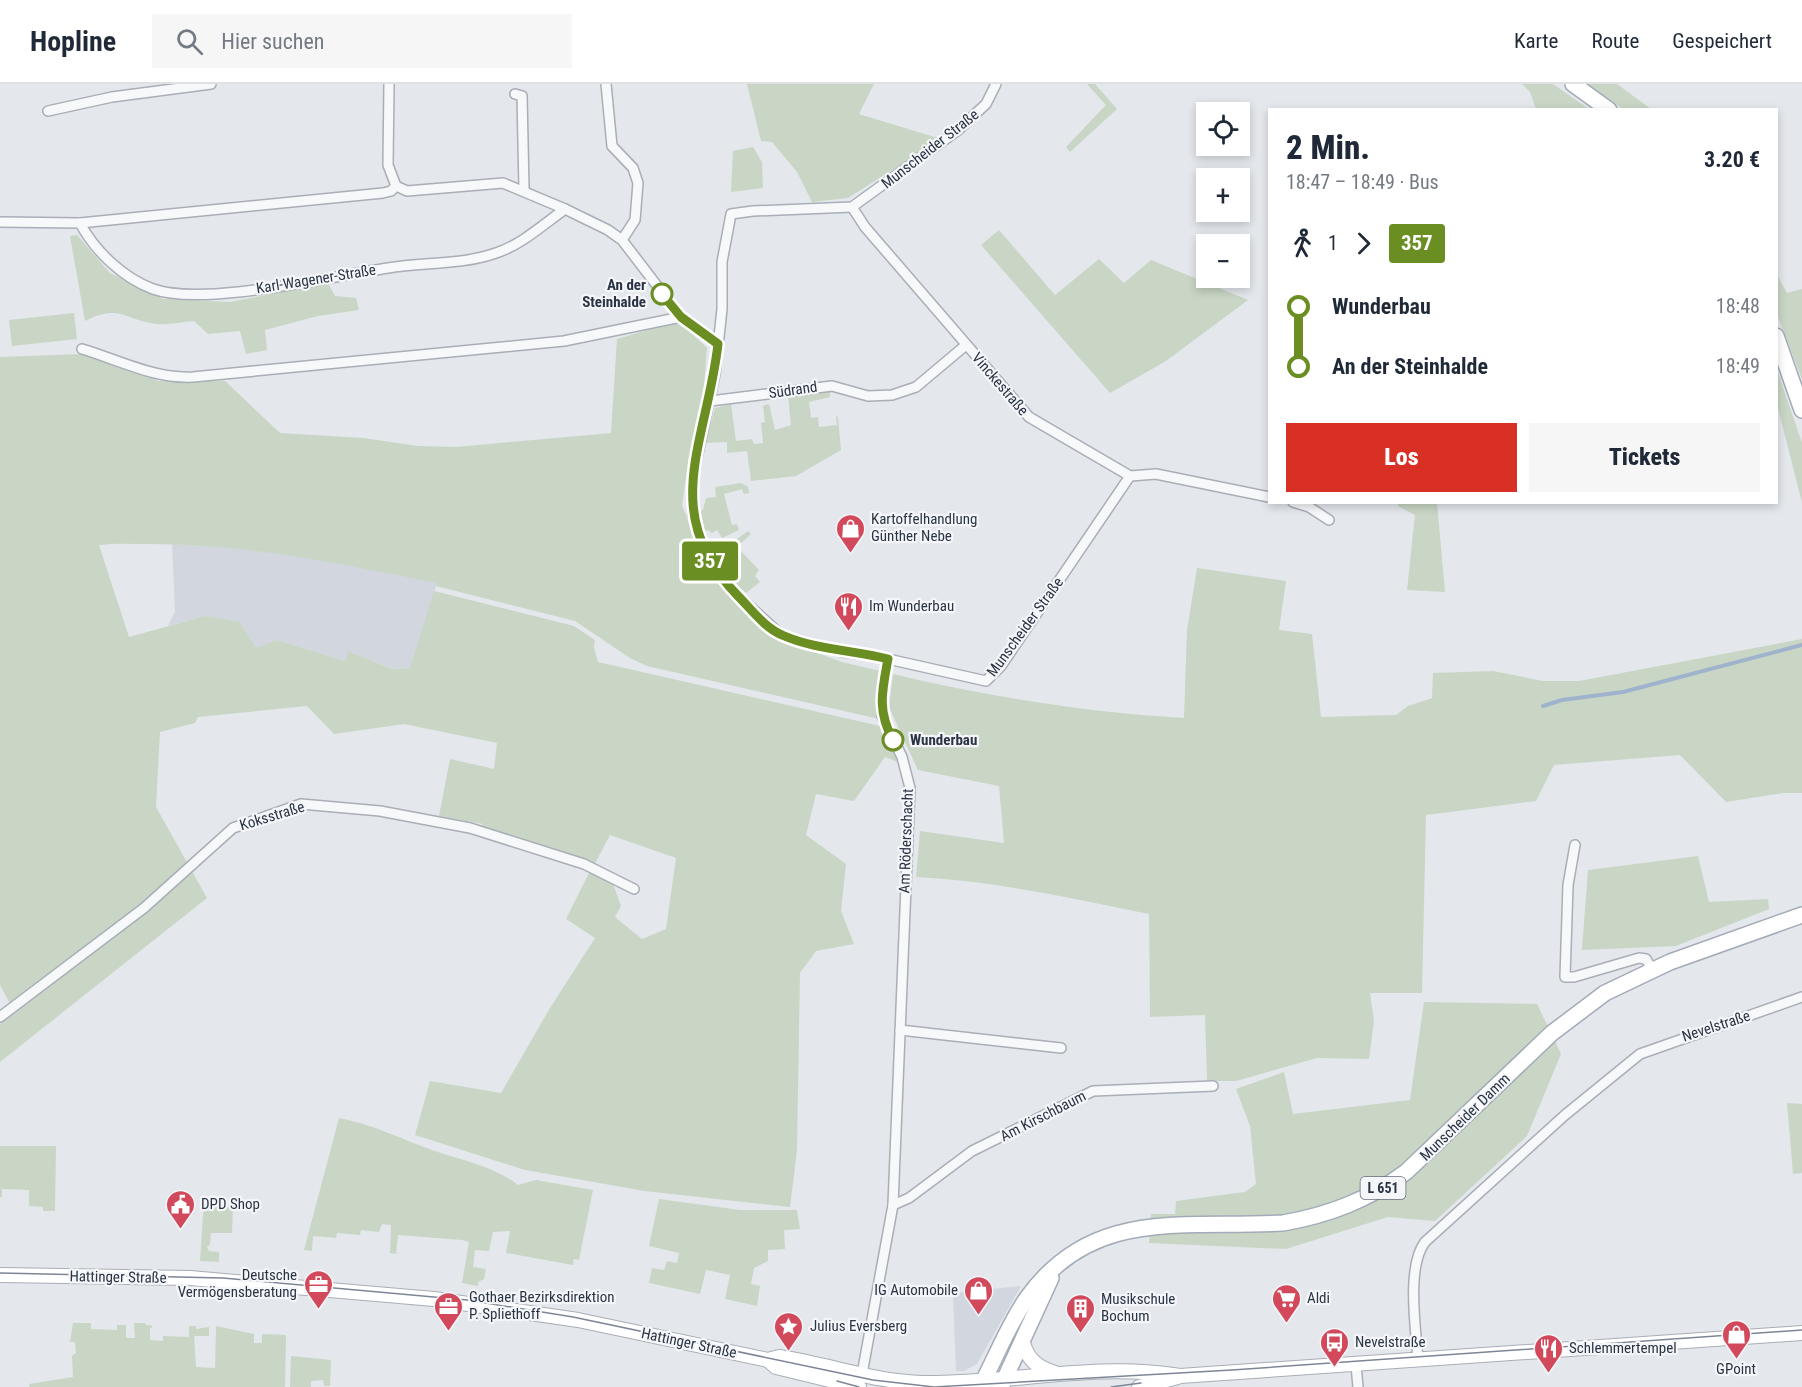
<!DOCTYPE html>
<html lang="de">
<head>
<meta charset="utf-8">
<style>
	:root { --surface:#fff; --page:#f6f6f7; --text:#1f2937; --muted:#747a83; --line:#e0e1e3; --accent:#d93025 }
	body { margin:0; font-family:"Roboto Condensed",sans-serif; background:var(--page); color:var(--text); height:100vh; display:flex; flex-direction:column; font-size:22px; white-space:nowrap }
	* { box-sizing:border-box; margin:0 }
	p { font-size:20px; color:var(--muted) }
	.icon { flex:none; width:33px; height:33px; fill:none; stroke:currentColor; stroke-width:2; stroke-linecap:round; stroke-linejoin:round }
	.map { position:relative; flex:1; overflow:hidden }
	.details { position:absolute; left:1268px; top:24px; width:510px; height:396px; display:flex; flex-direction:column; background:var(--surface); border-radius:0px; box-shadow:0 3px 9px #0003 }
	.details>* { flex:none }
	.badge { padding:0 12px; border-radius:4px; font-size:21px; line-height:39px }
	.controls { position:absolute; left:1196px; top:18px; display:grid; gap:12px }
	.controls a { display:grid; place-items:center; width:54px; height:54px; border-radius:0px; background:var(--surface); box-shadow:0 3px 9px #0003; font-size:30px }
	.map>.badge { position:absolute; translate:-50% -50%; box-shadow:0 0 0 3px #fff }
	.legs { display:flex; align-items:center; gap:9px; height:66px; padding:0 18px; font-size:20px }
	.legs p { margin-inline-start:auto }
	.summary { display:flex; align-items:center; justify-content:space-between; height:102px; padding:0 18px }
	h1 { font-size:33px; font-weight:800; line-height:45px }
	.action { display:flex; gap:12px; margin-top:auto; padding:12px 18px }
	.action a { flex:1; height:69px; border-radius:0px; background:var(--accent); color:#fff; font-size:24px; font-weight:800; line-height:69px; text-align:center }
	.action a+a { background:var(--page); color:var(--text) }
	ul { padding:0 18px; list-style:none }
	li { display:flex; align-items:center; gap:21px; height:60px; font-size:22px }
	li i { display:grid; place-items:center; width:9px; height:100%; margin:0 8px; background:currentColor }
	li i::after { content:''; width:15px; height:15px; margin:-8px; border:4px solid; border-radius:50%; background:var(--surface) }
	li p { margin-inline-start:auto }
	li:first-child i { background:linear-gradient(#0000 50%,currentColor 0) }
	li:last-child i { background:linear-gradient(currentColor 50%,#0000 0) }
	header { display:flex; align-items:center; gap:36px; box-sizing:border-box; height:84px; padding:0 30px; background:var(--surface); border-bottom:2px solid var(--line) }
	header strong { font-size:28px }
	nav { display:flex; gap:33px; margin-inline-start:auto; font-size:21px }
	.search { width:420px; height:54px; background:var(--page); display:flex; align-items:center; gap:15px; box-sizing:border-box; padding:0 21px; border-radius:0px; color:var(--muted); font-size:22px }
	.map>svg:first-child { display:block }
	.built { fill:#d2d6de }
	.green { fill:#c9d6c5; fill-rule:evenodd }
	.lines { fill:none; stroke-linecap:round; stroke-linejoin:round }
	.stream { stroke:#9fb4cc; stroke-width:4 }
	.street-casing { stroke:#a9aeb7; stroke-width:12 }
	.secondary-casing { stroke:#a9aeb7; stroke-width:16 }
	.primary-casing { stroke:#a3abb8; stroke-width:18 }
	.street { stroke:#f7f8fa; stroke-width:9 }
	.secondary { stroke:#fff; stroke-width:14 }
	.primary { stroke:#fff; stroke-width:15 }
	.tram { stroke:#7d8696; stroke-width:1.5 }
	.line-1-casing { stroke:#fff; stroke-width:14 }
	.line-1 { stroke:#6b8e23; stroke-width:9 }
	.stop-1-dot { fill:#fff; stroke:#6b8e23; stroke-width:3 }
	.labels { text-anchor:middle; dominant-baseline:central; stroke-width:4.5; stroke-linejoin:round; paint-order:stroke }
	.shield { fill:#f4f6f9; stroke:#676e7b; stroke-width:1.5 }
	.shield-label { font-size:14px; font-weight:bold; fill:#2b3445 }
	.street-label { font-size:15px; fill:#2b3445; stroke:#f4f6f9 }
	.stop-label { font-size:15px; font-weight:bold; fill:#2b3445; stroke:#f4f6f9; text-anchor:end }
	.poi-label { font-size:15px; fill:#2b3445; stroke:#f4f6f9; text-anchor:start }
</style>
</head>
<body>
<header>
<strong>Hopline</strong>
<div class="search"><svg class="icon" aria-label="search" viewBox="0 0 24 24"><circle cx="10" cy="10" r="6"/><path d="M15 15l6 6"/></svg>Hier suchen</div>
<nav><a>Karte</a><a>Route</a><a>Gespeichert</a></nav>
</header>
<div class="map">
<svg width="1802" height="1303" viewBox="0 0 1802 1303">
	<rect width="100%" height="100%" fill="#e4e7ec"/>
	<g class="built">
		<path d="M172,460L238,464L319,475L437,499L411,584L394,585L348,567L345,577L277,556L256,565L239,537L205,532L168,542L175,528Z"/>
		<path d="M1021,1202L977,1280L964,1287H956L953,1209Z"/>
	</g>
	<g class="green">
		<path d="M747,0H874L859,30L941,55L848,114L812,118L797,88L772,58L761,57Z"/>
		<path d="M1087,0H1095L1117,25L1070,68L1066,63L1106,21Z"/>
		<path d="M1522,0H1553L1589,25H1536L1530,8Z"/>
		<path d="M1587,0H1617L1651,25H1623Z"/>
		<path d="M753,63L762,78L763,104L731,108L733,67Z"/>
		<path d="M999,146L1055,211L1099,175L1124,199L1151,176L1248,216L1166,277L1110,309L981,161Z"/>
		<path d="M77,151L110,189L163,215L230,218L328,199L335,212L356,214L359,226L318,232L265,246L267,266L246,270L240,247L208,250L194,237C182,238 169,241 157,240C125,237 121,219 85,237L70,152Z"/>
		<path d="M1776,189L1787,209L1802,205V295L1776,228Z"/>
		<path d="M74,229L77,255L12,262L9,236Z"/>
		<path d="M679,237L707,264L703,313L689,373L682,421L704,477L749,534L779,555L842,578L880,587L879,635L647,582L630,574L575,537L436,502V499C342,480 247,460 150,460C133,460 115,459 99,461L129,553L205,532L239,537L256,564L277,556L345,577L348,567L393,585L410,584L434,507L574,542L595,556L594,564L598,578L880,642L898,678L885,673L854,717L816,710L806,751L846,780L841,827L854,860L816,867L800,889L797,1066L790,1123L645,1107L525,1086L415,1051L430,997L501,1009L550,924L595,854L566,835L590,787L476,749L483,740L439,732L450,675L494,685L497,659L404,640L334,650L307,622L198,633L195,639L160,648L156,723L207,814L0,978V940L15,929L0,901V273L82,270L104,275L158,297H225L280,349L363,354L418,362L456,363L611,349L617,255ZM610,751L676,774L666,845L642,855L615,833L621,822L613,800L591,787Z"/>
		<path d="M1776,283L1802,359V419L1776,316Z"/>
		<path d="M824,307L830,308V313L809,318L811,334L818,333L819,343L837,341L836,332L838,333L841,366L796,392L751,397L747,367L727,369V358L705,359L715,324L731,320L736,357L752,355L754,360L763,359L761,339L765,338L763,322L769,320L775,346L791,341L788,310Z"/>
		<path d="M741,399L748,403L749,409L744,410L742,405L724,410L732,441L737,440L739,446L722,454L717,446L712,449L708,446L702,449L698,427L703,426L706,414L716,413L715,403Z"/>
		<path d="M1398,419H1437L1445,508L1407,506L1415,431L1398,422Z"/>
		<path d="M748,447L751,450L737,463L759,486L755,492L760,498L746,509L733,497L713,472Z"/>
		<path d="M1197,484L1286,497L1279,546L1312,550L1321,633L1396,631L1408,622L1432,614L1433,589L1493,587L1543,597H1579L1802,555V709H1783L1726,718L1680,671L1554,681L1536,717L1426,731L1422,909H1370L1374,937L1369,975L1317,974L1236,997H1207L1205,931L1150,933L1149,830C1072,814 994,797 916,793L920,747L1004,759L999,702L918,686L889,623L893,590C988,613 1086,628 1184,634L1187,546Z"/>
		<path d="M1698,772L1709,818L1768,815L1769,825L1676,862L1582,866L1588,786Z"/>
		<path d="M1424,918L1537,920L1561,970L1527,1052L1435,1137L1388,1133L1286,1165L1149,1159L1151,1130H1175L1176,1117L1245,1108L1256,1100L1250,1042L1236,1005L1284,988L1293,1030L1410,1016Z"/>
		<path d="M1787,1019L1802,1020V1089L1793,1090Z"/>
		<path d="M339,1034C372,1040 401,1055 432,1066C460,1076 494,1082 518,1101L536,1096L593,1106L579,1176L574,1175L573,1181L506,1169L510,1147L493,1148L489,1167L475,1166L473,1183L486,1185L484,1195L478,1198V1202L462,1199L469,1158L462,1156L398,1151L396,1170L390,1169L391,1141L382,1140L379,1148L361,1146L360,1151L337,1149L336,1154L313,1152L312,1167L304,1166Z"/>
		<path d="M0,1062H56L55,1127H43V1123L29,1122V1106L2,1105V1113H0Z"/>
		<path d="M659,1115L740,1126H797L800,1145L784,1146L785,1165L768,1166V1177L754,1184L751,1200L760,1202L757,1222L725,1215L730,1191L706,1186L700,1210L649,1199L652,1184L664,1186L667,1177L677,1179L679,1169L649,1162Z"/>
		<path d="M204,1117L233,1122L232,1149H211L210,1160L207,1163L209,1167L219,1168V1178L200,1177Z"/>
		<path d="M73,1239H91V1245L117,1246V1241H126V1254H135L134,1239H145L146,1241L153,1242L150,1245V1256L163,1257V1252L189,1253V1242H196V1245L209,1243V1252H194L196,1283L215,1284L216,1242L254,1250V1259H262V1250L286,1251L285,1303H30L29,1300L73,1293L72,1272L76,1269L75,1258H70Z"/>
		<path d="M291,1272L331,1276L330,1302H324L323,1296L311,1297V1303H290Z"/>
	</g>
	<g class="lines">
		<path class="stream" d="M1543,622L1562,616L1623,608L1802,561"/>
		<defs>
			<g id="street">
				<path d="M389,0L388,81L396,102"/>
				<path d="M606,0L612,62L633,84L638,99L635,136L622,156"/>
				<path d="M996,0L986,20L957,47L852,123L753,127L731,130L722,178V225L715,290L696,378L692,409L693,430L704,467L734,508L781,551L842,568L870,571L986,597L1001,582L1130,392"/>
				<path d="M515,10L522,12L524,105"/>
				<path d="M48,27L112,13L211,0"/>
				<path d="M396,102L407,107L503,99L565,125L608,146L622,156L681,233L718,260"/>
				<path d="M852,123L865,143L1029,333L1130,392L1156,390L1269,413"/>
				<path d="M0,138L80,139L383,109L391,107L396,102"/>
				<path d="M80,139C95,167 123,194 153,205C203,223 332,192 388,184C424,178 462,181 496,169C521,161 544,140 565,125"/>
				<path d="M82,265C119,276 154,295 193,293L564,257L681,233"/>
				<path d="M710,317L832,302L868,312L892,311L916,303L966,261"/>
				<path d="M1293,418L1309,423L1329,436"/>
				<path d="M1575,761L1568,801L1565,893H1574L1639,874L1646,875L1652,885"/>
				<path d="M0,933L144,824L233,744L301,720L380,727L470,744L584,780L634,805"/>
				<path d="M900,946L1061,964"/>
				<path d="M893,1121L909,1114L972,1067L1093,1007L1213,1002"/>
				<path d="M1418,1276C1416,1246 1406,1183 1425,1158L1565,1031L1640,970L1802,913"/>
				<path d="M1356,1281L1358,1303"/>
				<path d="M862,1290L893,1121L910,704L902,673L882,632V611L888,575"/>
			</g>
			<g id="secondary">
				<path d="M0,1191L190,1194L434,1215L578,1236L768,1276L776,1283L859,1303"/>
				<path d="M1023,1259C1028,1276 1038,1284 1055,1289"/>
				<path d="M768,1276L779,1273C827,1280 874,1298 923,1299C1009,1300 1095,1278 1180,1292L1802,1249"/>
				<path d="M1139,1303L1178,1293"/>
			</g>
			<g id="primary">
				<path d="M1573,0L1609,26"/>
				<path d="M1776,252L1802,326"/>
				<path d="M980,1303C996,1274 1008,1241 1027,1214C1093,1122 1185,1145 1283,1139C1329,1131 1368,1116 1406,1088L1552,949L1605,909L1670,878L1802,831"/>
				<path d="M1001,1303L1051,1194"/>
			</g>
		</defs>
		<use href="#street" class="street-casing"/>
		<use href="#secondary" class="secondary-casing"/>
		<use href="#primary" class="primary-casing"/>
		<use href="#street" class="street"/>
		<use href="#secondary" class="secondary"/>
		<use href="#primary" class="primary"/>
		<g class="tram">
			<path d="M0,1189L223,1194L467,1216L573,1233L873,1296L934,1303L1232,1286L1802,1246"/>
			<path d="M837,1297L859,1303"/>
			<path d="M1111,1303L1141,1299"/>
		</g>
	</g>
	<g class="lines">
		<defs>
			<path id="line-1" d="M662,210L681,233L718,260C707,358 657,429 738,512C751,525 765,544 782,551C816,566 853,566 888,575C882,607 877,627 893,656"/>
		</defs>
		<use href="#line-1" class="line-1-casing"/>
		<use href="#line-1" class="line-1"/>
	</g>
	<defs>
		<symbol id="shop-pin" viewBox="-11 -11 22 30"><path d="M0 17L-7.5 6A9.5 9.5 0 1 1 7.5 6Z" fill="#d1495b" stroke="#f4f6f9"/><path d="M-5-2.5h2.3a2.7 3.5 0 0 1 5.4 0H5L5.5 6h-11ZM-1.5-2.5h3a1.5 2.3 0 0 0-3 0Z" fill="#fff"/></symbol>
		<symbol id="restaurant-pin" viewBox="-11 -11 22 30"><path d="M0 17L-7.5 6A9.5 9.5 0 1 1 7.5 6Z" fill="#d1495b" stroke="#f4f6f9"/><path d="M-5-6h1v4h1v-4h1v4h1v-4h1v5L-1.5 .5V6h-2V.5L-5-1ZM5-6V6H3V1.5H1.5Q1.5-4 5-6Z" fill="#fff"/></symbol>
		<symbol id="civic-pin" viewBox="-11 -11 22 30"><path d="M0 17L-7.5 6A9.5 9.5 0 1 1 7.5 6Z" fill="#d1495b" stroke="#f4f6f9"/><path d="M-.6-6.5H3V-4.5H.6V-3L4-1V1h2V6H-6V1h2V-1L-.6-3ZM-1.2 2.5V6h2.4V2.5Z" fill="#fff"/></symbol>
		<symbol id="office-pin" viewBox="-11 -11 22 30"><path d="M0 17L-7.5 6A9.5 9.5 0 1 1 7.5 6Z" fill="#d1495b" stroke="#f4f6f9"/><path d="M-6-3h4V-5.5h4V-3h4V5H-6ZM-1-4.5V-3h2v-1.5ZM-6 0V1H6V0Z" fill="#fff"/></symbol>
		<symbol id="supermarket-pin" viewBox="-11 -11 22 30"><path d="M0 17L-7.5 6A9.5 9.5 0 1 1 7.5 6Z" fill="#d1495b" stroke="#f4f6f9"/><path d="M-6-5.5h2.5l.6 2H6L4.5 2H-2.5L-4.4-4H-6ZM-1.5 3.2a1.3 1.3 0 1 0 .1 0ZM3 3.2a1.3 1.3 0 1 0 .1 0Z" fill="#fff"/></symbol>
		<symbol id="building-pin" viewBox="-11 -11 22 30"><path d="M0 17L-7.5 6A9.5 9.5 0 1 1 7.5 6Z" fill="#d1495b" stroke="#f4f6f9"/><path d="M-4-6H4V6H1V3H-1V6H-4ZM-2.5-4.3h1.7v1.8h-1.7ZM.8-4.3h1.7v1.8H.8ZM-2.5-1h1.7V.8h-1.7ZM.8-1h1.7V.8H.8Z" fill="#fff"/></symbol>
		<symbol id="sight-pin" viewBox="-11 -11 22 30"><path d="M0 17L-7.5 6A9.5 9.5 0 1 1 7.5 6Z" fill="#d1495b" stroke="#f4f6f9"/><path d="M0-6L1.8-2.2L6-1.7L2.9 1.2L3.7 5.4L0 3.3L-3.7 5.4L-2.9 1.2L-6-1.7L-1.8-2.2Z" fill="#fff"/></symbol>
		<symbol id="bus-pin" viewBox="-11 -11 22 30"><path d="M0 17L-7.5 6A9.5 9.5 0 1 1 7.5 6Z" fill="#d1495b" stroke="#f4f6f9"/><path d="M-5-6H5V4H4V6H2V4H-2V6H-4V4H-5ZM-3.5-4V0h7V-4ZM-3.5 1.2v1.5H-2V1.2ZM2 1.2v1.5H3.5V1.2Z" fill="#fff"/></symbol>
	</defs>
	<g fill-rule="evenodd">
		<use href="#shop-pin" x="834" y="428" width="33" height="45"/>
		<use href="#restaurant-pin" x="832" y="506" width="33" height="45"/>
		<use href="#civic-pin" x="164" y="1104" width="33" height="45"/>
		<use href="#office-pin" x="302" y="1184" width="33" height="45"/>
		<use href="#shop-pin" x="962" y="1190" width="33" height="45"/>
		<use href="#supermarket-pin" x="1270" y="1198" width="33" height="45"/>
		<use href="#office-pin" x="432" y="1206" width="33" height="45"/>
		<use href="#building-pin" x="1064" y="1208" width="33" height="45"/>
		<use href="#sight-pin" x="772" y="1226" width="33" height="45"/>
		<use href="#shop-pin" x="1720" y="1234" width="33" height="45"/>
		<use href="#bus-pin" x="1318" y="1242" width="33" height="45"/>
		<use href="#restaurant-pin" x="1532" y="1248" width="33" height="45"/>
	</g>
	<g class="stop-1-dot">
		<circle cx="662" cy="210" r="10"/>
		<circle cx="893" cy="656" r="10"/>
	</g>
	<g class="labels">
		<rect class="shield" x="1360.5" y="1093" width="45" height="22" rx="4.5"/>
		<g class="shield-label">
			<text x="1383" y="1104">L 651</text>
		</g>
		<g class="street-label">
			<text transform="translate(930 65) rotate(-38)">Munscheider Straße</text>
			<text transform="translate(316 195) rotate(-9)">Karl-Wagener-Straße</text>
			<text transform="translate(1000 300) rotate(49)">Vinckestraße</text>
			<text transform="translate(793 306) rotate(-8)">Südrand</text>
			<text transform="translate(1025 543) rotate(-54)">Munscheider Straße</text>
			<text transform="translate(272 732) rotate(-17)">Koksstraße</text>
			<text transform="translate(906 757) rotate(-88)">Am Röderschacht</text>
			<text transform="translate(1716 942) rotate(-18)">Nevelstraße</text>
			<text transform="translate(1043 1032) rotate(-27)">Am Kirschbaum</text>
			<text transform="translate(1465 1033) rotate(-44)">Munscheider Damm</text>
			<text transform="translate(118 1193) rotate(1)">Hattinger Straße</text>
			<text transform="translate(689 1259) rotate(12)">Hattinger Straße</text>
		</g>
		<g class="stop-label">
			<text x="646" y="201">An der<tspan x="646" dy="17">Steinhalde</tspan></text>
			<text x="910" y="656" text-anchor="start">Wunderbau</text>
		</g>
		<g class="poi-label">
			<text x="871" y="435">Kartoffelhandlung<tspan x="871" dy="17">Günther Nebe</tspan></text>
			<text x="869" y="522">Im Wunderbau</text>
			<text x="201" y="1120">DPD Shop</text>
			<text x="297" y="1191" text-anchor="end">Deutsche<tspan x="297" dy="17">Vermögensberatung</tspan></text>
			<text x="958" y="1206" text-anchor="end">IG Automobile</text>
			<text x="469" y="1213">Gothaer Bezirksdirektion<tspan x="469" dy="17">P. Spliethoff</tspan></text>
			<text x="1307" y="1214">Aldi</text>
			<text x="1101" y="1215">Musikschule<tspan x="1101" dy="17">Bochum</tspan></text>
			<text x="810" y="1242">Julius Eversberg</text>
			<text x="1355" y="1258">Nevelstraße</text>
			<text x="1569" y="1264">Schlemmertempel</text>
			<text x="1736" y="1285" text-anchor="middle">GPoint</text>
		</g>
	</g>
</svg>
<div class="controls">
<a><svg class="icon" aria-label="locate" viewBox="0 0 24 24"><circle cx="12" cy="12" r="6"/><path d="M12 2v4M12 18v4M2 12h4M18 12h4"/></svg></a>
<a>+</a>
<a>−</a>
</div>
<b class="badge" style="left:710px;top:477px;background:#6b8e23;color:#fff">357</b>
<section class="details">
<div class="summary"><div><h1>2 Min.</h1><p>18:47 – 18:49 · Bus</p></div><b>3.20 €</b></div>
<div class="legs"><svg class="icon" aria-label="walk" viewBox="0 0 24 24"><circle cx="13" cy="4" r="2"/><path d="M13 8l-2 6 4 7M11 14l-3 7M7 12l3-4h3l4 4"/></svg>1<svg class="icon" aria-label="forward" viewBox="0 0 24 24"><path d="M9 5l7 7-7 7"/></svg><b class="badge" style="background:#6b8e23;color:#fff">357</b></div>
<ul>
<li><i style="color:#6b8e23"></i><b>Wunderbau</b><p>18:48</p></li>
<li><i style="color:#6b8e23"></i><b>An der Steinhalde</b><p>18:49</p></li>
</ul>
<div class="action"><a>Los</a><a>Tickets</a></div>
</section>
</div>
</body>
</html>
